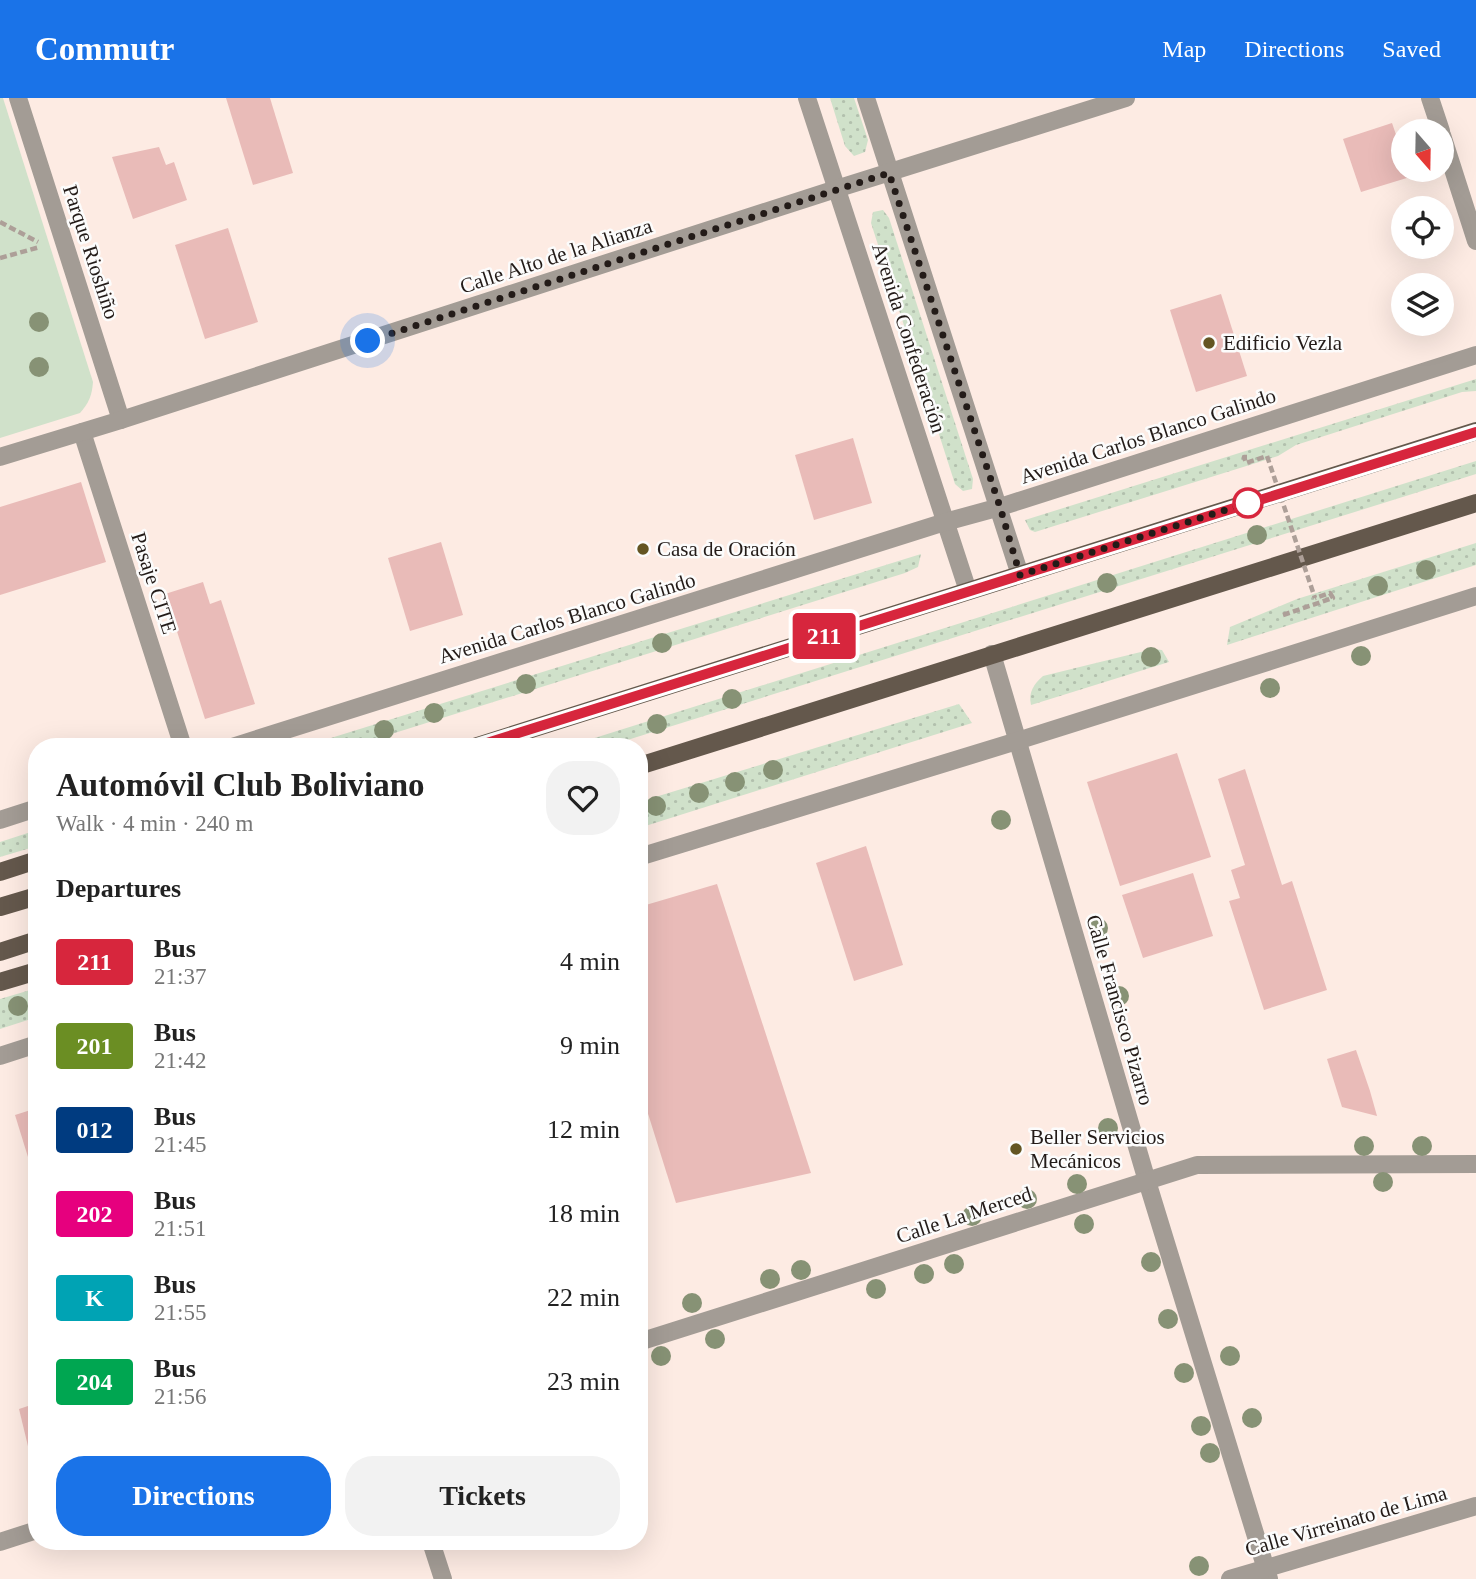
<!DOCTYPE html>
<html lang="en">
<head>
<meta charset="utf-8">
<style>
	:root { --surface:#fff; --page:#f2f2f2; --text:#222; --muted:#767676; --accent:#1a73e8 }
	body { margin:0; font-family:Georgia,serif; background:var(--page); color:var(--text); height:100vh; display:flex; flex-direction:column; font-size:26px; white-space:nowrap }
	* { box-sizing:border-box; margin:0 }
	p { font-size:23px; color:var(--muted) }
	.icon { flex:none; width:38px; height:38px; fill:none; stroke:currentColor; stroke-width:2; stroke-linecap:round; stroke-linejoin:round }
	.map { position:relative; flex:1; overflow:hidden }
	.sheet { position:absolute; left:28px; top:640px; width:620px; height:812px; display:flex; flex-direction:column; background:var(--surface); border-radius:28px; box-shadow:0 7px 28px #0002 }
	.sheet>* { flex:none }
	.badge { padding:0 14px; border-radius:5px; font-size:24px; line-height:46px }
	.needle { width:46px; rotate:160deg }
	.fabs { position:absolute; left:1391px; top:21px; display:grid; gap:14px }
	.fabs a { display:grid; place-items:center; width:63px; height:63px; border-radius:50%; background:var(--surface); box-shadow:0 7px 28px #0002; font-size:35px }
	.you { position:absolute; width:35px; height:35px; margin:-18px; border:5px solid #fff; border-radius:50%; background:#1a73e8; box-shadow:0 0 0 10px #1a73e833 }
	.map>.badge { position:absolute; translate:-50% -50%; box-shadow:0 0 0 4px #fff }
	h2 { padding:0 28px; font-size:26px; line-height:63px }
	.round { display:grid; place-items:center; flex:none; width:74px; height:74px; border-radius:28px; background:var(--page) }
	.summary { display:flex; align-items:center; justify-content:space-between; height:119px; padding:0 28px }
	h1 { font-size:33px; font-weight:700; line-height:52px }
	.primary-button { display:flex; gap:14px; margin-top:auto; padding:14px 28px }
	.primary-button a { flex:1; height:80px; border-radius:28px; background:var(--accent); color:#fff; font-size:28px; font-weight:700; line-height:80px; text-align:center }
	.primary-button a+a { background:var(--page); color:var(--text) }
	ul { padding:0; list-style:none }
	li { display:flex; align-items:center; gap:21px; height:84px; padding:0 28px }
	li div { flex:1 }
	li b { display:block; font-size:26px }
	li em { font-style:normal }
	li .badge { min-width:77px; font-weight:700; text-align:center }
	header { display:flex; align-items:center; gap:42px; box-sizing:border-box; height:98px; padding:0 35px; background:var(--accent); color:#fff }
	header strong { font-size:33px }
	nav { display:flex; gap:38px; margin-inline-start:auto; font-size:24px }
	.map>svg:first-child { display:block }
	.grass { fill:url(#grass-dots) }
	.green { fill:#d0e1ca }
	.building { fill:#e9bbb8 }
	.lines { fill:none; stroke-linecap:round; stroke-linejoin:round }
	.path { stroke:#ad9f98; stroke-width:4.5; stroke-dasharray:7 3.5; stroke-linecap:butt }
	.minor { stroke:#a39c95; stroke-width:18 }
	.major { stroke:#64584c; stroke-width:18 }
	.path-bridge { stroke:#ad9f98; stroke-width:4.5; stroke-dasharray:7 3.5; stroke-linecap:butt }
	.tree { fill:#879275 }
	.line-casing { stroke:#fff; stroke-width:16 }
	.line { stroke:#d7263d; stroke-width:10 }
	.walk { stroke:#231b18; stroke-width:7; stroke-dasharray:0 12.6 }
	.poi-dot { fill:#645522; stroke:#fcfcfc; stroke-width:2.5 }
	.stop-dot { fill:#fff; stroke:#d7263d; stroke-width:3.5 }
	.labels { text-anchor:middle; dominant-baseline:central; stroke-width:5; stroke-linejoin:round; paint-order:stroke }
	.street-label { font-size:21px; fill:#231b18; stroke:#fcfcfc }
	.poi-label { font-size:21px; fill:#231b18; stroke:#fcfcfc; text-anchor:start }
</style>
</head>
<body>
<header>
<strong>Commutr</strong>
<nav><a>Map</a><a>Directions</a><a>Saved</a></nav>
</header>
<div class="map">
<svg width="1476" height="1481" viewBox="0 0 1476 1481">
	<defs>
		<pattern id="grass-dots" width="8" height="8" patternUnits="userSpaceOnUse" patternTransform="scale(1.75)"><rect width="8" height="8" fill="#d0e1ca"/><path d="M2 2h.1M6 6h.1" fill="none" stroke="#b2c0ad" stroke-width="1.8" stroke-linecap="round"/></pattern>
	</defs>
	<rect width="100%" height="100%" fill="#fdebe3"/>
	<g class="grass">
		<path d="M830,0H854L868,42L865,54L854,58L845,48Z"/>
		<path d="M883,112L889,120L973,381L972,391L963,393L955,386L871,125L873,114Z"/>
		<path d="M1476,281V293L1462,294L1296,347L1278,358L1035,434L1030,432L1025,422Z"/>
		<path d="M1476,363V376L605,649H566Z"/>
		<path d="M1476,445V467L1227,547L1230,529L1297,501Z"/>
		<path d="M921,456L918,469L905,475L350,649H302Z"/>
		<path d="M1153,551L1162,552L1169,564L1031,607C1028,594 1034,586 1043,578Z"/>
		<path d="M959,606L972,625L639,730V704Z"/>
		<path d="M37,732V748L0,759V744Z"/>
		<path d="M37,890V919L0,931V901Z"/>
	</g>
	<path class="green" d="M0,0H3L93,284C92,297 89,305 80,315L0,340Z"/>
	<g class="building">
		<path d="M226,0H270L293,75L253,87Z"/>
		<path d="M1392,25L1404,60V72H1407L1410,79L1361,94L1343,41Z"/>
		<path d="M159,49L166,67L174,64L187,102L133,121L112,59Z"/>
		<path d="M228,130L258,224L205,241L175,147Z"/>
		<path d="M1221,196L1247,278L1196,294L1170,212Z"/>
		<path d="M853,340L872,405L814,422L795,357Z"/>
		<path d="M81,384L106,464L0,497V409Z"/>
		<path d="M441,444L463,517L410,533L388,460Z"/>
		<path d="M203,484L210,506L221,502L255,606L205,621L165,496Z"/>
		<path d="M1177,655L1211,759L1120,788L1087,684Z"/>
		<path d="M1245,671L1282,787L1292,783L1327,892L1264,912L1229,803L1240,800L1231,772L1245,767L1218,681Z"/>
		<path d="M866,748L903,867L854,883L816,765Z"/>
		<path d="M1193,775L1213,838L1143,860L1122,797Z"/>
		<path d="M717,786L811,1075L676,1105L639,987V809Z"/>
		<path d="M1356,952L1370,993L1377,1018L1342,1009L1327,961Z"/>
		<path d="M37,1010V1084L36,1085L15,1017Z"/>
		<path d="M37,1305V1372L34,1373L19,1311Z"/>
	</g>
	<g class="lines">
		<g class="path">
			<path d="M0,124L38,144"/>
			<path d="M0,160L40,149"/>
			<path d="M1247,359H1244L1246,365L1267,358"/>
			<path d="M1283,517L1333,500L1330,495L1315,500"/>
		</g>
		<g class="minor">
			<path d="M18,0L121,322"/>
			<path d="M807,0L968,493"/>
			<path d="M866,0L1020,477"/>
			<path d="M1430,0L1441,33"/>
			<path d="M1442,37L1476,143"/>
			<path d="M82,334L183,649"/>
			<path d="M0,359L121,322L836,91L1126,0"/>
			<path d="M992,556L1147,1083L1269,1481"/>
			<path d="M232,649L945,424L1000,409L1476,257"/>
			<path d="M0,722L37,710"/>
			<path d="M639,759L1017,643L1476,498"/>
			<path d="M0,958L37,946"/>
			<path d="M639,1244L1197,1067L1476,1066"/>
			<path d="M0,1444L37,1432"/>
			<path d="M431,1444L443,1481"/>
			<path d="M1230,1481L1476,1408"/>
		</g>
		<g class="major">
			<path d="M474,649L1476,333"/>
			<path d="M639,668L1476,405"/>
			<path d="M0,774L37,762"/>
			<path d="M0,809L37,798"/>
			<path d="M0,854L37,842"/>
			<path d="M0,884L37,873"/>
		</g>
		<path class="path-bridge" d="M1267,358L1315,500"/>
	</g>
	<g class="tree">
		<circle cx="39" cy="224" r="10"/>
		<circle cx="39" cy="269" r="10"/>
		<circle cx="1257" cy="437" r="10"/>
		<circle cx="1426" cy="472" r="10"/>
		<circle cx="1107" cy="485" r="10"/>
		<circle cx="1378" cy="488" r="10"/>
		<circle cx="662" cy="545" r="10"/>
		<circle cx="1361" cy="558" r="10"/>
		<circle cx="1151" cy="559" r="10"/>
		<circle cx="526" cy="586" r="10"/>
		<circle cx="1270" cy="590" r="10"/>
		<circle cx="732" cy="601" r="10"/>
		<circle cx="434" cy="615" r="10"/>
		<circle cx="657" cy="626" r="10"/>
		<circle cx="384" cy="632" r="10"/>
		<circle cx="773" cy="672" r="10"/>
		<circle cx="735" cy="684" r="10"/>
		<circle cx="699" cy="695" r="10"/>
		<circle cx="656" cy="708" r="10"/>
		<circle cx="1001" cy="722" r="10"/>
		<circle cx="1098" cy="830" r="10"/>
		<circle cx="1119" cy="898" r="10"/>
		<circle cx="18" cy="908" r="10"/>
		<circle cx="1108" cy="1030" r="10"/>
		<circle cx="1364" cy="1048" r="10"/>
		<circle cx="1422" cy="1048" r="10"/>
		<circle cx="1383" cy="1084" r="10"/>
		<circle cx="1077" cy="1086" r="10"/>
		<circle cx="1027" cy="1101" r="10"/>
		<circle cx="972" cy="1118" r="10"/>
		<circle cx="1084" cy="1126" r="10"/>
		<circle cx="1151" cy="1164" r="10"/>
		<circle cx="954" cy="1166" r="10"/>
		<circle cx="801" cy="1172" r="10"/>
		<circle cx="924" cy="1176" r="10"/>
		<circle cx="770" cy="1181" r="10"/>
		<circle cx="876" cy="1191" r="10"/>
		<circle cx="692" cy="1205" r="10"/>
		<circle cx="1168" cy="1221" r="10"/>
		<circle cx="715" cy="1241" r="10"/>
		<circle cx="661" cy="1258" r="10"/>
		<circle cx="1230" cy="1258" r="10"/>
		<circle cx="1184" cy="1275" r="10"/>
		<circle cx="1252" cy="1320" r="10"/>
		<circle cx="1201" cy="1328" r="10"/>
		<circle cx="1210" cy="1355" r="10"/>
		<circle cx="1199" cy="1468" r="10"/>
	</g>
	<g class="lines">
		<defs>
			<path id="line" d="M474,649L1476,334"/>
		</defs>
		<use href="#line" class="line-casing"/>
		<use href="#line" class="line"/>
		<path class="walk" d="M368,243L889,75L1000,409L1020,477L1248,405"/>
	</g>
	<g class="poi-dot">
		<circle cx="1209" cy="245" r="7"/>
		<circle cx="643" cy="451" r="7"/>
		<circle cx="1016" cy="1051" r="7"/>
	</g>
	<circle class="stop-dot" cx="1248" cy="405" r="14"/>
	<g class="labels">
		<g class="street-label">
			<text transform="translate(91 154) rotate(72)">Parque Rioshiño</text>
			<text transform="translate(556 158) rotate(-18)">Calle Alto de la Alianza</text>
			<text transform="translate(909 240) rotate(72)">Avenida Confederación</text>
			<text transform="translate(1148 338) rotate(-18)">Avenida Carlos Blanco Galindo</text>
			<text transform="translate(154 485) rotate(72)">Pasaje CITE</text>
			<text transform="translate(567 520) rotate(-17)">Avenida Carlos Blanco Galindo</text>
			<text transform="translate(1120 912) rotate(74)">Calle Francisco Pizarro</text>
			<text transform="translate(964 1117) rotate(-18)">Calle La Merced</text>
			<text transform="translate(1346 1423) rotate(-16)">Calle Virreinato de Lima</text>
		</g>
		<g class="poi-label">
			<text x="1223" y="245">Edificio Vezla</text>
			<text x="657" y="451">Casa de Oración</text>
			<text x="1030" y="1039">Beller Servicios<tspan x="1030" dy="24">Mecánicos</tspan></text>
		</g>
	</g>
</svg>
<div class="fabs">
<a><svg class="needle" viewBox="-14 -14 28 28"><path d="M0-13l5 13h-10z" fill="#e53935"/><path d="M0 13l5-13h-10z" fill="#767676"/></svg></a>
<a><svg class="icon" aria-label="locate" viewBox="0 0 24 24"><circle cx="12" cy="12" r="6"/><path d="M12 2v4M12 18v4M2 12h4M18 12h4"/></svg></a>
<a><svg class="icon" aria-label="layers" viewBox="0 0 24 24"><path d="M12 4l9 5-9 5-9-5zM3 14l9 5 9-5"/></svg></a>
</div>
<div class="you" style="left:368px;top:243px"></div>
<b class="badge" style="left:824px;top:538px;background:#d7263d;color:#fff">211</b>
<section class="sheet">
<div class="summary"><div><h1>Automóvil Club Boliviano</h1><p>Walk · 4 min · 240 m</p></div><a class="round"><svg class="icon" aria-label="heart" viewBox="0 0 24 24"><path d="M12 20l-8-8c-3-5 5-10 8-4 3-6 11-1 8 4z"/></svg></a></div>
<h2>Departures</h2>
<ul>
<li><span class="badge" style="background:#d7263d;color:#fff">211</span><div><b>Bus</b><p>21:37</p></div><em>4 min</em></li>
<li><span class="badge" style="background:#6b8e23;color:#fff">201</span><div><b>Bus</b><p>21:42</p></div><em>9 min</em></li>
<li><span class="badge" style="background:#003b80;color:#fff">012</span><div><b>Bus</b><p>21:45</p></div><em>12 min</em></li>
<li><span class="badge" style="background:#e6007e;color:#fff">202</span><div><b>Bus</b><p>21:51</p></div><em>18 min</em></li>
<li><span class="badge" style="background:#00a3b4;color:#fff">K</span><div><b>Bus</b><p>21:55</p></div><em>22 min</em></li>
<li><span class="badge" style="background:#00a651;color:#fff">204</span><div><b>Bus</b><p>21:56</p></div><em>23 min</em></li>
</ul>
<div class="primary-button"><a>Directions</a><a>Tickets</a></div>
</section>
</div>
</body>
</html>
